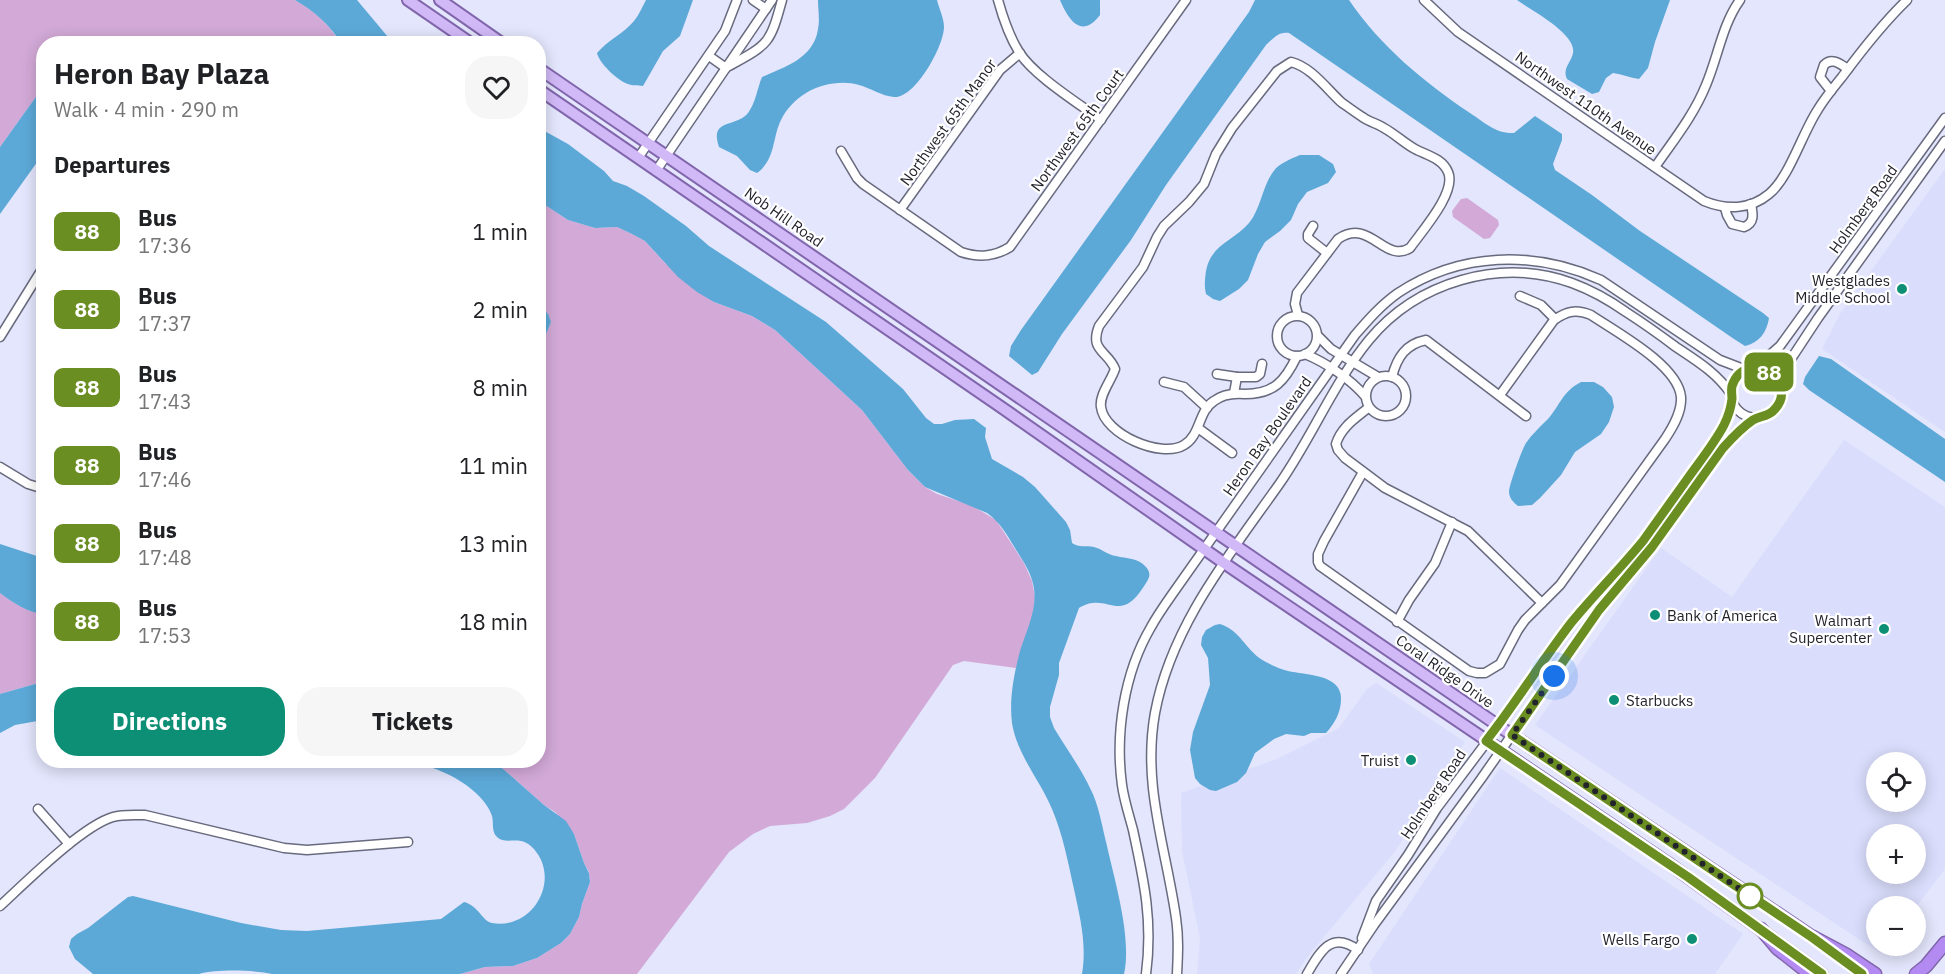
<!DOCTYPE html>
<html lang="en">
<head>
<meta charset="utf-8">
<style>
	:root { --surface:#fff; --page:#f6f6f6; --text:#202124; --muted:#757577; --accent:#0d8f76 }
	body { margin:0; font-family:"IBM Plex Sans",sans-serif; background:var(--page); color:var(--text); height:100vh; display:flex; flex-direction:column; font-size:22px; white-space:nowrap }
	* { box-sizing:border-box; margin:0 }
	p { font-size:20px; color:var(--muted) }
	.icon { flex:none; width:33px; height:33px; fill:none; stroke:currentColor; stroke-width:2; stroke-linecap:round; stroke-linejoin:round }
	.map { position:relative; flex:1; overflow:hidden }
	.sheet { position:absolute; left:36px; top:36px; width:510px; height:732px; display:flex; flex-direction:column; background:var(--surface); border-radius:24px; box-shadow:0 3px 15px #0003 }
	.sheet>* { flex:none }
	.badge { padding:0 12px; border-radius:9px; font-size:21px; line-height:39px }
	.buttons { position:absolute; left:1866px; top:752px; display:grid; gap:12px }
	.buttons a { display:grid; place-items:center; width:60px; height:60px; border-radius:50%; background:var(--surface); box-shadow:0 3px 15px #0003; font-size:30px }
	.you { position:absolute; width:30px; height:30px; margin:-15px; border:4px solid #fff; border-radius:50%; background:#1a73e8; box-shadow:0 0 0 9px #1a73e833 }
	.map>.badge { position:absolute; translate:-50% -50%; box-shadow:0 0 0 3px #fff }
	h2 { padding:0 18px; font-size:22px; line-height:54px }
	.round { display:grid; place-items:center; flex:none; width:63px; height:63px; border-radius:24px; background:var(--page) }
	.head { display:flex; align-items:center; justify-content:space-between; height:102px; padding:0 18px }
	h1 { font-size:28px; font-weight:800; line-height:45px }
	.action { display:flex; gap:12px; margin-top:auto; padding:12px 18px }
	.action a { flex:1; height:69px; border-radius:24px; background:var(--accent); color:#fff; font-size:24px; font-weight:800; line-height:69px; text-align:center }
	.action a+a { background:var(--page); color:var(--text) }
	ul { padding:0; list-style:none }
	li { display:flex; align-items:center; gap:18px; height:78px; padding:0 18px }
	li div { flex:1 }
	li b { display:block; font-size:22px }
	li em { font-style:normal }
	li .badge { min-width:66px; font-weight:700; text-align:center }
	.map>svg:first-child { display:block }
	.built { fill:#daddfb; fill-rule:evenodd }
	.green { fill:#d2a9d7 }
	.water { fill:#5ca9d8 }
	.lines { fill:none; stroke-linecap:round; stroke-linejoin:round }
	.minor-casing { stroke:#686a7e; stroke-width:11 }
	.major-casing { stroke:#8166ac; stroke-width:14 }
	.highway-casing { stroke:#8166ac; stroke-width:15 }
	.minor { stroke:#fff; stroke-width:8 }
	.major { stroke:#d1b9f7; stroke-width:10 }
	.highway { stroke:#b38af1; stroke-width:12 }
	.line-casing { stroke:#fff; stroke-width:14 }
	.line { stroke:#6b8e23; stroke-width:9 }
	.walk { stroke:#23232c; stroke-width:6; stroke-dasharray:0 10.8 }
	.poi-dot { fill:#0d8f76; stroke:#fff; stroke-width:2 }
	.stop-dot { fill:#fff; stroke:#6b8e23; stroke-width:3 }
	.labels { text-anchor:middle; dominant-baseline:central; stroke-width:4.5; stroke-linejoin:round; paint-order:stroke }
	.street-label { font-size:15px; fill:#23232c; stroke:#fff }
	.poi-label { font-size:15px; fill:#23232c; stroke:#fff; text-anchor:end }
</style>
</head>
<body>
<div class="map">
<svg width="1945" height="974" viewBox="0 0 1945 974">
	<rect width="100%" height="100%" fill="#e3e6fc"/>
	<g class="built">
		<path d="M1945,169V432L1822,349L1840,314Z"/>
		<path d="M1844,440L1945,507V869L1916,907L1876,906V945H1887L1880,953L1535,725L1661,548L1732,597ZM1876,762H1916V801H1876ZM1876,834H1916V873H1876Z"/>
		<path d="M1376,683L1465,742L1396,850L1305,960L1296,974H1197L1200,938L1182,851L1181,793L1277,759L1339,728L1367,689Z"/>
		<path d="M1500,768L1743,934L1715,974H1373L1369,964Z"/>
	</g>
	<g class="green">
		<path d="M0,0H295C316,12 327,23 341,43L44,44L43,87L0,147Z"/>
		<path d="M1467,198L1498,220L1499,225L1490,238L1484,239L1453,217L1452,211L1461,199Z"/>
		<path d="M539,201L568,220L595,228L617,227L632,234L645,241L665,263L714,302L752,316L775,330L862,410L908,470L925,487L937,494L971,505L996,520L1024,563L1032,581L1035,597L1033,615L1016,668L964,661L953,665L875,778L844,809L830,816L807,823L770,826L753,834L729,852L637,974H460L485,967L513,966L537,958L561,943L570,934L579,917L582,904L590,882L589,872L584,863L574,834L555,812L544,805L494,761L538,760V351L551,322L539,304Z"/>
		<path d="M0,593C13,602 28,613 44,614L43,684H35L0,694Z"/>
	</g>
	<g class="water">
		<path d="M295,0H357L393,43H341C329,24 315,12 295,0Z"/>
		<path d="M646,0H693L680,36L663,51L643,86C638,85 632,86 628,84C618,81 599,63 597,53C608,40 623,34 634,21C639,15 642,7 646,0Z"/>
		<path d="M818,0H937C939,8 944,19 944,27C944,46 915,99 894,97C882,96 870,88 859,85C843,80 820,84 806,93C796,99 786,109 781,120C772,138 776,159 757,173L750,170L737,156L719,147C709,118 736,128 748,113C756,102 757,89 762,77C785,67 814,58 818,29C820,20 818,9 818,0Z"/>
		<path d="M1060,0H1100V15C1081,40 1068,19 1060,0Z"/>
		<path d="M1255,0H1349C1380,46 1424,82 1470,113C1484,122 1496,134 1514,133L1535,116L1562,134V140L1553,164L1555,170L1592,195L1640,231L1763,313L1769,318C1767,332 1759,343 1745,346L1734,339L1289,33C1278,31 1273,39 1266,45L1166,185L1131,240L1062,334L1038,372L1032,375L1009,356L1011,346L1021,330L1249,12Z"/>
		<path d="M1517,0H1670L1655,42L1648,68L1639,79C1630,78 1622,74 1613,73L1606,78L1599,92L1592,94L1567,79C1562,68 1571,63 1573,53C1577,34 1531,10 1517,0Z"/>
		<path d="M43,87V154L0,214V147Z"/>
		<path d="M539,128L568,144L604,171L613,181L627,186L644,196L686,226L709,246L826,322L903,389L926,418L934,424H942L955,420L974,419L986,428L985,437L992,459L1023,477L1035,487L1066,522L1070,530L1072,543C1079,548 1086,545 1094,547C1102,549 1108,555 1116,556C1127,559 1137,557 1146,567C1151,573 1150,577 1146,583C1119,628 1109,590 1079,608L1059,663V675L1050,707V717L1054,728C1066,748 1080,767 1090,788C1099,805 1102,827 1107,846C1115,882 1132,938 1124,974H1082C1087,945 1080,917 1074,889C1068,862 1063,835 1052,809C1040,780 1017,755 1012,723C1009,699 1014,674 1020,651C1027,628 1040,605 1032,580C1029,569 1021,558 1015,548C1007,535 1000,522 987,513L925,487L908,470L862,410L775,330L752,316L714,302L697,292L678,277L645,241L632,234L617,227L595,228L568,220L539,201Z"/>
		<path d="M1300,155H1319L1333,164L1336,172L1328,183L1307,192L1298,204L1291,220L1280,231L1265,242L1258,254L1248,280L1239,289L1220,301L1213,299L1206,294C1204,285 1205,279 1206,271C1211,244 1234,241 1249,223C1261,208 1262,187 1273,172C1279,163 1291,159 1300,155Z"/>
		<path d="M539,304L548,314L551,322L539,351Z"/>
		<path d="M1819,356L1831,359L1945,439V482L1809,390L1803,384L1805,377Z"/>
		<path d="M1581,382H1594L1603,387L1612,397L1614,407L1609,422L1601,434L1575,452L1561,475L1540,498L1532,505L1518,506C1513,502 1509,498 1509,491C1510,483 1522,449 1526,443C1532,434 1540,427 1548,419C1561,404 1562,392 1581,382Z"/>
		<path d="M0,544L43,558V614C28,613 12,602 0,593Z"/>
		<path d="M1220,624C1242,631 1246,652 1266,662C1273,666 1281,669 1288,671C1305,675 1342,674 1341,699C1341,712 1335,723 1326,733H1311L1304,736L1286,734L1274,739L1255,753L1246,773L1237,782L1216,791L1210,790L1200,784L1195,778L1190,750L1193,732L1210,685L1208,658L1201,645L1202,637L1206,630L1215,625Z"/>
		<path d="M35,684H43V720L15,725L0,733V694Z"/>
		<path d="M324,761H494L544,805L566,821L574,834L584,863L589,873L590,882L582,904L579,917L570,934L561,943L537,958L513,966L485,967L460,974H272C254,970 217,969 199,974H93L75,959L69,947L71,939L77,934L88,928L128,897L133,896L241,923L281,930L307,931L441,919L464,902C479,906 482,921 492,923C531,930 559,884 537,853C522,831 508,847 497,837C491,831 494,823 492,816C486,797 463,781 445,773C433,768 420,762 406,761C397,760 388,762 379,763C360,764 343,764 324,761Z"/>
	</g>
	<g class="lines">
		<defs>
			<g id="minor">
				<path d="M753,0L766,9"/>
				<path d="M998,0C1003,18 1009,36 1019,52C1033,75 1078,103 1101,120"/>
				<path d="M1424,0L1458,32L1704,201C1726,210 1750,210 1769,194C1789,178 1802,134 1817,111C1824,99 1833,88 1842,77C1862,50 1882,24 1907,0"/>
				<path d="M709,56L726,68"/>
				<path d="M729,66C769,44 770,44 782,0"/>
				<path d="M1831,91L1820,77L1824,65C1832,57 1840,64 1848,69"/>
				<path d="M841,151L857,178L863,184L961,252C979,258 994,257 1010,247L1186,0"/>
				<path d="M638,158L725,31L737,0"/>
				<path d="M1655,167C1673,141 1694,115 1706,85C1718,57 1722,25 1740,0"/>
				<path d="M656,171L772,0"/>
				<path d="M1725,208L1727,215L1732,224L1744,227C1755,223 1753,214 1751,204"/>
				<path d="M900,210L1000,70L1020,53"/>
				<path d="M1313,226L1308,234V238L1327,253"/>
				<path d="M1520,296L1541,305L1555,319"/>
				<circle cx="1297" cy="336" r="20"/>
				<path d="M1318,336L1331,349L1378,377"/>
				<path d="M0,337L44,266"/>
				<path d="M1305,354C1327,363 1350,379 1365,396"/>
				<path d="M1297,356C1285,381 1274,394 1245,394C1234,393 1223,394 1214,401C1198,411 1201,435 1184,445C1161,459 1104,434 1101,407C1099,395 1111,381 1115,369C1108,351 1089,351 1099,326L1143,267L1157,237L1164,226L1189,202L1204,184L1216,154L1232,128L1277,71L1291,62C1311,67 1326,88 1341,102C1348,107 1356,113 1364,118C1370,122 1378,124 1384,128C1395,134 1404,143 1415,149C1426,155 1442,158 1448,172C1457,192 1422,231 1410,248C1384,264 1370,217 1338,239L1297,293L1295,304L1298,315"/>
				<path d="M1755,368L1780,346L1945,118"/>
				<circle cx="1756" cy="393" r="25"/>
				<path d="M1217,374L1237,377L1234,393"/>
				<circle cx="1386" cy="396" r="20"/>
				<path d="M1237,377H1256L1260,374L1262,364"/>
				<path d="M1392,377C1397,357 1406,344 1426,340L1526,416"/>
				<path d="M1164,382L1184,387L1207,408"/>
				<path d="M1780,385L1791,359L1818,318L1945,141"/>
				<path d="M1368,408C1356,418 1341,427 1336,444L1338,450L1345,458L1385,488L1468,531L1542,603"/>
				<path d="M1198,428L1232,453"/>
				<path d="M0,467L28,484L44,489"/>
				<path d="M1363,472L1324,541L1318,554V562L1320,566L1469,671L1477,673H1485L1500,664L1518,630L1525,620L1560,585L1665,439C1673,427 1682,412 1681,397C1678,365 1616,332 1591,315C1576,309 1567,311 1554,320L1500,395"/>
				<path d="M1397,622L1409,600L1435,563L1452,522"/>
				<path d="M38,809L69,844"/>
				<path d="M0,906C25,883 82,826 113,817C123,814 134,815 145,815L284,848L307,850L408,842"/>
				<path d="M1362,938L1376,901L1408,855L1437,808L1510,711L1571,624L1642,541L1713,444L1725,424L1732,399"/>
				<path d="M1146,974C1153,921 1144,881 1133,830C1129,815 1124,800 1122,785C1115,733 1124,673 1151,627C1157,616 1164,606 1171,596L1355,335C1368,320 1381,305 1398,293C1460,252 1534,250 1601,280L1720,360L1746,370"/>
				<path d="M1177,974C1178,955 1179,937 1176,918C1166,848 1142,785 1155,713C1171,626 1230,554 1280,483C1312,437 1333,384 1369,340C1417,282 1500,257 1572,283C1591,290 1609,300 1626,312C1643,323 1660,335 1676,347C1697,361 1717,373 1731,394"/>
				<path d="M1307,974C1320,952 1331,930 1358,950"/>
				<path d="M1341,974L1374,925L1481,779L1599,610L1652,547L1723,448L1736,433L1755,419"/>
			</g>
			<g id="major">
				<path d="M408,0L472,44"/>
				<path d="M440,0L503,44"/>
				<path d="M538,68L1512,735L1813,937L1862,974"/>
				<path d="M538,89L1001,407L1224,563L1668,863L1822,974"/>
			</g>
			<g id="highway">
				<path d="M1761,929L1777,948L1810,974"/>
				<path d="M1813,937L1845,954L1875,974"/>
				<path d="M1916,974L1926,966L1945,943"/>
			</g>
		</defs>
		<use href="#minor" class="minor-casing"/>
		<use href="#major" class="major-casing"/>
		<use href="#highway" class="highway-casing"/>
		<use href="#minor" class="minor"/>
		<use href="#major" class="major"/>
		<use href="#highway" class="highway"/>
	</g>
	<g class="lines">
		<defs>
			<path id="line" d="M1822,974L1688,877L1486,741C1516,703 1541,662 1571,623C1594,595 1620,569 1643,541C1658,520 1673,499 1688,478C1700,461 1714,444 1724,425C1727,419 1731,407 1732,399C1732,394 1731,391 1732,386C1745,346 1803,383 1773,411C1767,417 1759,416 1753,420C1741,428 1732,438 1723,448L1652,547L1599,610L1512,735L1813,938L1862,974"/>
		</defs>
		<use href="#line" class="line-casing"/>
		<use href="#line" class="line"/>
		<path class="walk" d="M1554,676L1512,735L1750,896"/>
	</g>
	<g class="poi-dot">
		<circle cx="1902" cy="289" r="6"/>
		<circle cx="1655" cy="615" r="6"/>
		<circle cx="1884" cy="629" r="6"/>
		<circle cx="1614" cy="700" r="6"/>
		<circle cx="1411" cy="760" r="6"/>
		<circle cx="1692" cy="939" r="6"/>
	</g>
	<circle class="stop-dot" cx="1750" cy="896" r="12"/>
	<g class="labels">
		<g class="street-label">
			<text transform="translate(1586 103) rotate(35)">Northwest 110th Avenue</text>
			<text transform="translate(948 122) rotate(-54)">Northwest 65th Manor</text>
			<text transform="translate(1077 130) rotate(-54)">Northwest 65th Court</text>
			<text transform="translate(1863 209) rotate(-54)">Holmberg Road</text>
			<text transform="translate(784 217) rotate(35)">Nob Hill Road</text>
			<text transform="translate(1267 436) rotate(-55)">Heron Bay Boulevard</text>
			<text transform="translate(1445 671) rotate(35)">Coral Ridge Drive</text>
			<text transform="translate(1433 794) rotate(-56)">Holmberg Road</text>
		</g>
		<g class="poi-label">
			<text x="1890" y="280">Westglades<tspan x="1890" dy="17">Middle School</tspan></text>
			<text x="1667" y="615" text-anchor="start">Bank of America</text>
			<text x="1872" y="620">Walmart<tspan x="1872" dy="17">Supercenter</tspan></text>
			<text x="1626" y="700" text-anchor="start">Starbucks</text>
			<text x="1399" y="760">Truist</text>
			<text x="1680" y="939">Wells Fargo</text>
		</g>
	</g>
</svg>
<div class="buttons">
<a><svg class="icon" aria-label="locate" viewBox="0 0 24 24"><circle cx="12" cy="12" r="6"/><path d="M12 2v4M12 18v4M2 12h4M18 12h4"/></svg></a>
<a>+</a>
<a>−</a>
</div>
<div class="you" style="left:1554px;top:676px"></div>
<b class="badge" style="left:1769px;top:372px;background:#6b8e23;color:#fff">88</b>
<section class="sheet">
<div class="head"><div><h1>Heron Bay Plaza</h1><p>Walk · 4 min · 290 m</p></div><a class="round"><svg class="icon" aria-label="heart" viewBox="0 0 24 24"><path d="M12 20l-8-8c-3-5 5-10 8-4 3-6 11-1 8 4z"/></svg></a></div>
<h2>Departures</h2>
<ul>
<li><span class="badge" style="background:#6b8e23;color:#fff">88</span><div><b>Bus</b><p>17:36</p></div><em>1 min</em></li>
<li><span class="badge" style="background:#6b8e23;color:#fff">88</span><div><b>Bus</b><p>17:37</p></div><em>2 min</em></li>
<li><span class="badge" style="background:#6b8e23;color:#fff">88</span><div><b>Bus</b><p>17:43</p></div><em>8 min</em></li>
<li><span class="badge" style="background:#6b8e23;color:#fff">88</span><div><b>Bus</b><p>17:46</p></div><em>11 min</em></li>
<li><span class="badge" style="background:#6b8e23;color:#fff">88</span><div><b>Bus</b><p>17:48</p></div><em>13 min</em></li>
<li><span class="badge" style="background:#6b8e23;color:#fff">88</span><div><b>Bus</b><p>17:53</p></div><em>18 min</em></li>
</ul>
<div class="action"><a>Directions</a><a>Tickets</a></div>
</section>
</div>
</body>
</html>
